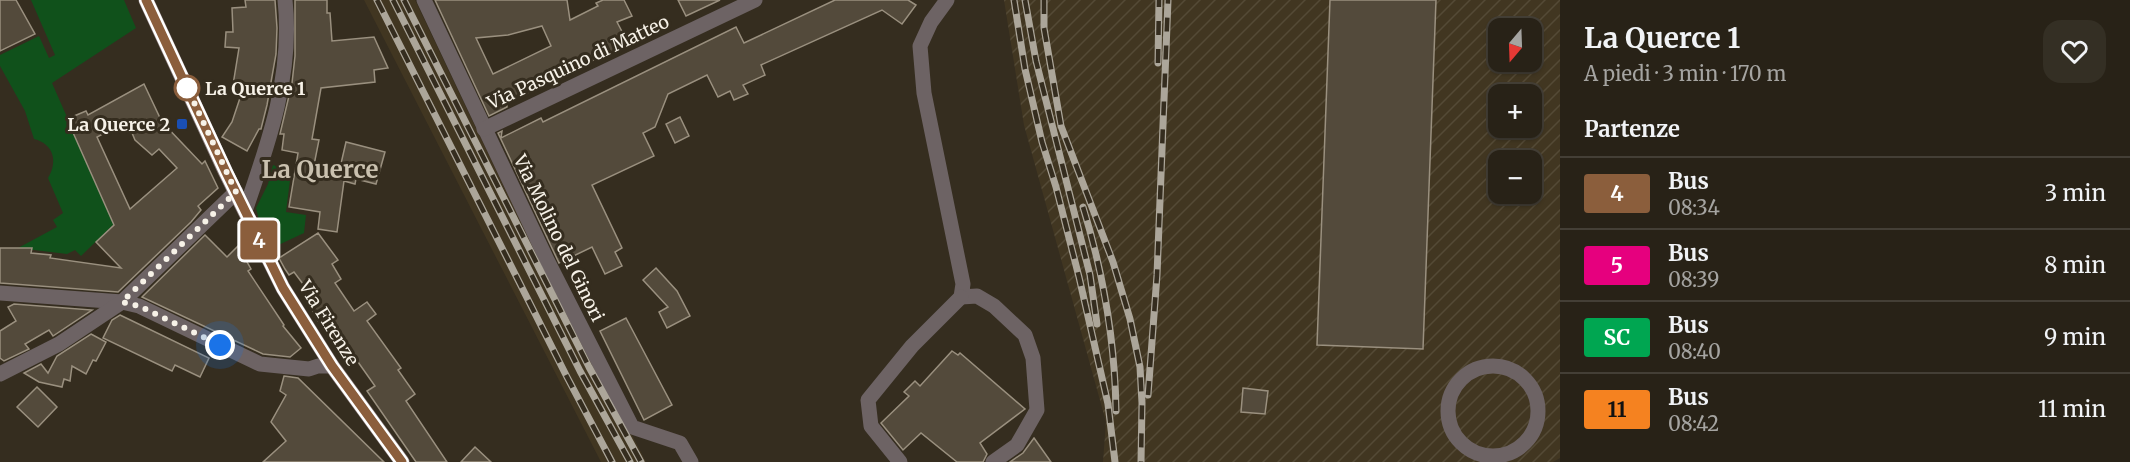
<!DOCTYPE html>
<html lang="it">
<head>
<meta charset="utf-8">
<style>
	:root { --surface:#282217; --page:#342f24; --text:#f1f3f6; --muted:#a5a4a1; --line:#443f36 }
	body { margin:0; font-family:Merriweather,serif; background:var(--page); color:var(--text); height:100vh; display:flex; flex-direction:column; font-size:22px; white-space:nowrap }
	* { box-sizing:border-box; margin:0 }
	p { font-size:20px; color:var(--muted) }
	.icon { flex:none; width:33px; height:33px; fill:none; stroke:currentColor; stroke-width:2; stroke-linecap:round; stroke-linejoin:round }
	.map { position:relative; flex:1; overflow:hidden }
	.side { display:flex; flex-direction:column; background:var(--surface); width:570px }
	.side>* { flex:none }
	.badge { padding:0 12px; border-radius:4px; font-size:21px; line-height:39px }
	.needle { width:39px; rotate:199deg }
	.tools { position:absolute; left:1488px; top:18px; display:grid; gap:12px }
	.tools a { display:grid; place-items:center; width:54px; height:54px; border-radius:12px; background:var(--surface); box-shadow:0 2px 4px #0004,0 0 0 2px var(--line); font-size:30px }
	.you { position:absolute; width:30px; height:30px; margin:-15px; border:4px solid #fff; border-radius:50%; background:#1a73e8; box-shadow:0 0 0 9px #1a73e833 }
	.map>.badge { position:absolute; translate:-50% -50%; box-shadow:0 0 0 3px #fff }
	h2 { padding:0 24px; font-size:22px; line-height:54px }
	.round { display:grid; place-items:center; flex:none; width:63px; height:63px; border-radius:18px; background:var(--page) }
	.overview { display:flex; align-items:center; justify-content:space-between; height:102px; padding:0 24px }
	h1 { font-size:28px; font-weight:700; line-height:45px }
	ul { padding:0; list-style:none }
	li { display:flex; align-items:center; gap:18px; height:72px; padding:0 24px; border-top:2px solid var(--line) }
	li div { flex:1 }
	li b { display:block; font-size:22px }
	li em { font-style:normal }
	li .badge { min-width:66px; font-weight:700; text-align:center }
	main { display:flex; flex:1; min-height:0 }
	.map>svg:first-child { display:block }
	.built { fill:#413621 }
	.industrial { fill:url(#industrial-furrows); fill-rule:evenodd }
	.green { fill:#10511b }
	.building { fill:#534a3b; stroke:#9a907f; stroke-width:1.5; fill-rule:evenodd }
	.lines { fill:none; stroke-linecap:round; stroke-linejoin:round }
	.minor { stroke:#6d6364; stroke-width:15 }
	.tertiary { stroke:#6d6364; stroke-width:15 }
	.secondary { stroke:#908182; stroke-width:15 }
	.rail-casing { stroke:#aca69a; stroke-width:7 }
	.rail { stroke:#352d1f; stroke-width:4.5; stroke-dasharray:14; stroke-linecap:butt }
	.line-casing { stroke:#fff; stroke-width:14 }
	.line { stroke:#8b5e3c; stroke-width:9 }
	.walk { stroke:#f7f2e8; stroke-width:6; stroke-dasharray:0 10.8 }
	.stop-dot { fill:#fff; stroke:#8b5e3c; stroke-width:3 }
	.transit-dot { fill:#1a4fb4; stroke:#352d1f; stroke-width:2 }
	.labels { text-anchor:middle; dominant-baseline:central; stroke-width:6; stroke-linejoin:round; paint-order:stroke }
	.street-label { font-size:18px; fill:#f7f2e8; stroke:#352d1f }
	.stop-label { font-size:18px; font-weight:bold; fill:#f7f2e8; stroke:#352d1f; text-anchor:start }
	.poi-label { font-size:18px; font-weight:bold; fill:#f7f2e8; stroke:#352d1f; text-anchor:end }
	.district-label { font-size:24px; font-weight:bold; fill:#cac1af; stroke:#352d1f }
</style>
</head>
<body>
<main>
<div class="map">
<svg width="1560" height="462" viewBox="0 0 1560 462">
	<defs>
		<pattern id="industrial-furrows" width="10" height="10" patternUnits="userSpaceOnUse" patternTransform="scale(1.5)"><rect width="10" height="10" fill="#413621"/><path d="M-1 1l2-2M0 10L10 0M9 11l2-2" fill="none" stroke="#544a36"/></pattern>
	</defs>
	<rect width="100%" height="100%" fill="#352d1f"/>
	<path class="built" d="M364,0H415L506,191L646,462H601Z"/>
	<path class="industrial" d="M1004,0H1560V458L1553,462H1103L1106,422L1024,125ZM1498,28H1532V62H1498ZM1498,94H1532V128H1498ZM1498,160H1532V194H1498Z"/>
	<g class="green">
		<path d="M31,0H124L136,28L52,83L114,224L81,256L75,250L67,254L18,248L57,227L53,220L63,213L48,178C58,162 54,144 34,139L25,111L0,66V55L39,36L49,58L55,55Z"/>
		<path d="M273,165L291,172L286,212L306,215L304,233L272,248L261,228L256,208L268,184Z"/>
	</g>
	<g class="building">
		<path d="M0,0H16L35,34L0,51Z"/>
		<path d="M245,0H275L277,28L276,54L267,105L261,129H259L247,151L222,137L232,122L243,89L233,85L239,48L225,47L226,32H233L232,8L246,7Z"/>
		<path d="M295,0H327V13H330L332,41L374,37L388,68L374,70L375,82L321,88L312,139L319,140L314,165L340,168L346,142L385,152L376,184L356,179L355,184L344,181L337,232L318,229L320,212L289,207L298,153L282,150L284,134H280L292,83L295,56Z"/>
		<path d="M435,0H567L570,20L598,6L596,3L603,0H624L632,16L617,22L628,43L513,100L507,104V107L489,116ZM542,26L551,46L493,74L476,38L508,35Z"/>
		<path d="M678,0H720L686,16Z"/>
		<path d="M835,0H908L916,5L902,24L882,10L761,65L765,75L743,85L748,94L734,100L730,91L718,97L707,75L668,94L655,127L643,133L654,156L592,185L622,248L615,252L622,266L605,274L592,247L559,263L498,133L502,131L501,138L541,118L543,122L736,27L744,43Z"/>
		<path d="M1330,0H1436L1423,349L1317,345Z"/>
		<path d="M144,84L162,122L202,164L205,161L218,188L198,206L201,210L191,222L118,292L0,283V248H32L31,253L51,255L50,258L121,268L96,242L114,225L67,119L86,111L88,115ZM127,121L135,140L152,155L159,149L177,168L130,209L97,137Z"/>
		<path d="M680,117L689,136L675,143L666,124Z"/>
		<path d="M318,233L338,260L332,264L341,279L335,283L354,311L367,302L376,314L367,321L401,368L398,370L415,394L406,401L447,462H416L367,391L375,386L358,362L342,339L335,344L316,318L308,301L312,298L303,284L294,272L289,275L285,269L279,258Z"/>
		<path d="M205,235L227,257L238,246L251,269L248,271L284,325L283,326L301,348L290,357L263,354L142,297Z"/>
		<path d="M656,268L677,291L690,316L667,328L659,312L668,307L643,280Z"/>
		<path d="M14,304L92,310L53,336L49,330L25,344L29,349L4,361L0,358V331L16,321L8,307Z"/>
		<path d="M120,315L209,358L200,377L175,365L172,371L103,338L112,320Z"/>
		<path d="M626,318L672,405L644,420L600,331Z"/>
		<path d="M91,334L106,342L96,361L93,360L86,374L72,366L70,381L64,379L62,387L39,382L24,373L41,364L48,373L57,356Z"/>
		<path d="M952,351L958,355L960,353L1025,409L980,443L987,454L983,462H957L921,433L903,450L881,423L909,396L904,392L915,381L920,386Z"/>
		<path d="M284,376L298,378L384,462H263L286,441L271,422L286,395L280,391Z"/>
		<path d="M37,387L57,407L38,427L17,407Z"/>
		<path d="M1243,388L1268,391L1265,414L1241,412Z"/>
		<path d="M1034,438L1051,462H1010L1023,453Z"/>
		<path d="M475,447L491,462H461Z"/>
	</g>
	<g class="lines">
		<g class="minor">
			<path d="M424,0L548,262L632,427L680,443L691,462"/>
			<path d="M947,0L931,22L920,46L924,93L963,284L961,297L977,296L994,306L1025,335L1033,358L1037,410L1017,445L993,462"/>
			<path d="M484,129L755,0"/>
			<path d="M245,211C269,142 293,74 285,0"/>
			<path d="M0,293L122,302L139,306L260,364L309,369L318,366H332"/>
			<path d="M0,374L59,344L122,302L236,192"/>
			<path d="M900,462L871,426L868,400L912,346L961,297"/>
		</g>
		<circle class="tertiary" cx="1493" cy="411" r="45"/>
		<path class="secondary" d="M146,0L226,173L283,288L332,366L402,462"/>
		<defs>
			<g id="rail">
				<path d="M377,0L567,377L612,462"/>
				<path d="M393,0L580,371L630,462"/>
				<path d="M404,0L589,367L641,462"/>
				<path d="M1014,0L1025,69L1042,142L1056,187L1079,277L1108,404L1115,462"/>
				<path d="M1025,0L1036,61L1090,275L1097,324"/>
				<path d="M1044,0V28L1061,126L1113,262L1130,319L1140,367L1142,403L1141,462"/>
				<path d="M1158,63L1159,0"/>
				<path d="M1083,207C1103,272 1115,343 1116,411"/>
				<path d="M1148,395L1157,275L1168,0"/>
			</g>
		</defs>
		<use href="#rail" class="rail-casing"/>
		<use href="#rail" class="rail"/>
	</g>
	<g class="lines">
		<defs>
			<path id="line" d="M146,0L226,172L283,288L332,366L402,462"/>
		</defs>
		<use href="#line" class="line-casing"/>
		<use href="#line" class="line"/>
		<path class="walk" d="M187,88L184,81L236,192L122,302L139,306L220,345"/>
	</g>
	<circle class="stop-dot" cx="187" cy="88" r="12"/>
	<rect class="transit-dot" x="176" y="118" width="12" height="12" rx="3"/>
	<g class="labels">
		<g class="street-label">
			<text transform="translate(578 62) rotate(-25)">Via Pasquino di Matteo</text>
			<text transform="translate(559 238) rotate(64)">Via Molino del Ginori</text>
			<text transform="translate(329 323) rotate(58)">Via Firenze</text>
		</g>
		<g class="stop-label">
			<text x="205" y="88">La Querce 1</text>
		</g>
		<g class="poi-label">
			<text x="170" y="124">La Querce 2</text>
		</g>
		<g class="district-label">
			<text x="320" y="169">La Querce</text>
		</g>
	</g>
</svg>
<div class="tools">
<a><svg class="needle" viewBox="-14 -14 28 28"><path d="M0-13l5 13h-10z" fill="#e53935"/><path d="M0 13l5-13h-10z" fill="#a5a4a1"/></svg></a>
<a>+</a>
<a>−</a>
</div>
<div class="you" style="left:220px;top:345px"></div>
<b class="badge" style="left:259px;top:240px;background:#8b5e3c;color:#fff">4</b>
</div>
<section class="side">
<div class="overview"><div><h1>La Querce 1</h1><p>A piedi · 3 min · 170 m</p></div><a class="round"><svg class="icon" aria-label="heart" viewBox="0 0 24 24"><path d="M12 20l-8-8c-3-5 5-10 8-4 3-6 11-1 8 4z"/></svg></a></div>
<h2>Partenze</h2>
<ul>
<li><span class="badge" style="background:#8b5e3c;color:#fff">4</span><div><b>Bus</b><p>08:34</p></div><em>3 min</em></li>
<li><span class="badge" style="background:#e6007e;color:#fff">5</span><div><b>Bus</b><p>08:39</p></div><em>8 min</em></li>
<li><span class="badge" style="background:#00a651;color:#fff">SC</span><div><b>Bus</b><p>08:40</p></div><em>9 min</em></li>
<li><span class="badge" style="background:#f58220;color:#111">11</span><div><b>Bus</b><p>08:42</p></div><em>11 min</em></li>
</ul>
</section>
</main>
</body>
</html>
